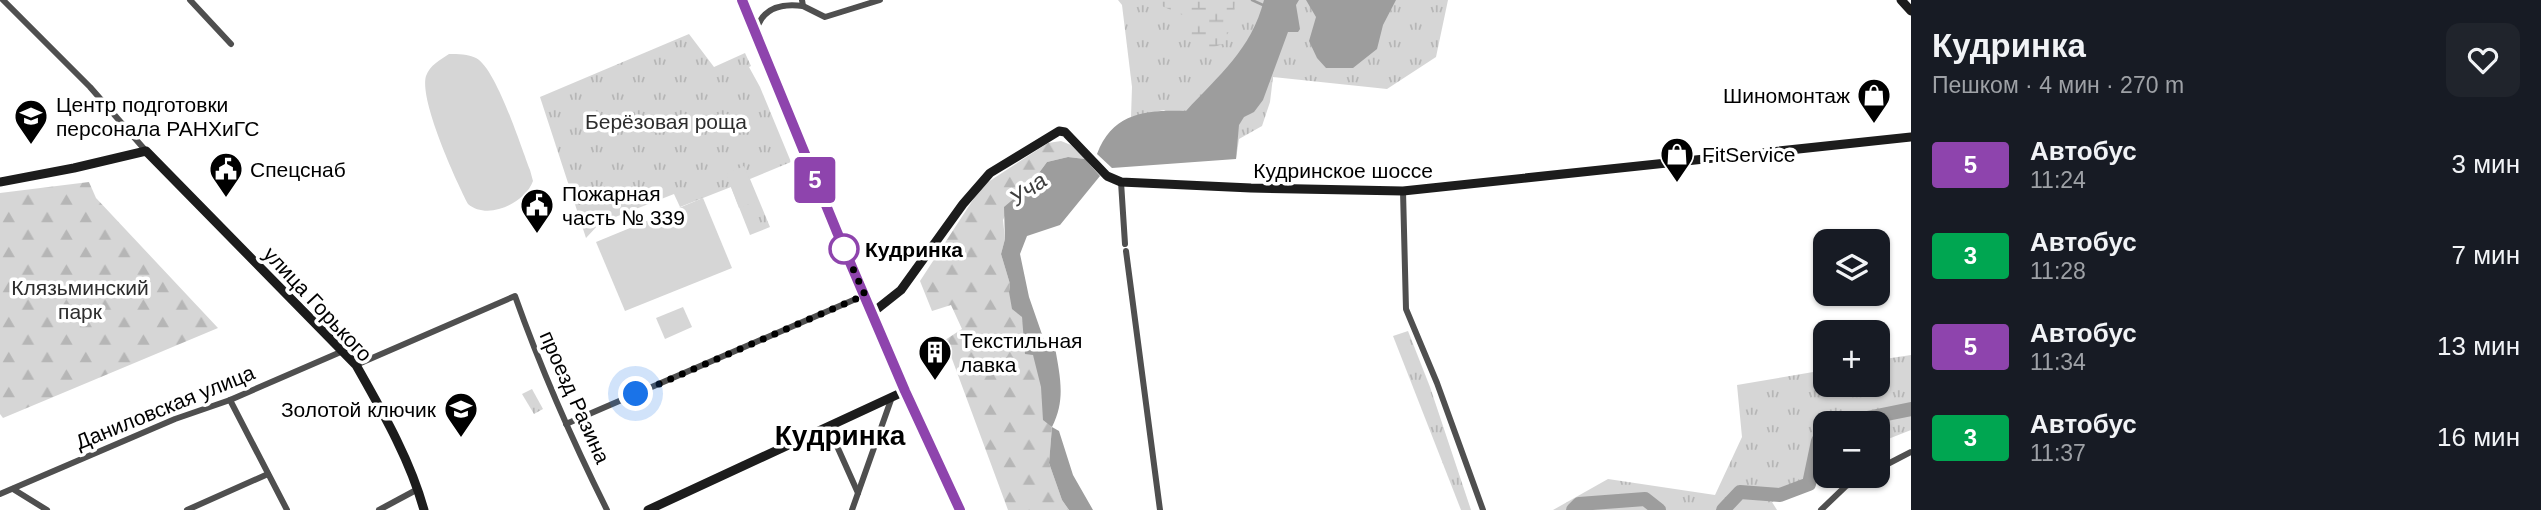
<!DOCTYPE html>
<html lang="ru">
<head>
<meta charset="utf-8">
<style>
	:root { --surface:#171b24; --page:#20242c; --text:#f1f3f6; --muted:#9ea1a6 }
	body { margin:0; font-family:Helvetica,sans-serif; background:var(--page); color:var(--text); height:100vh; display:flex; flex-direction:column; font-size:26px; white-space:nowrap }
	* { box-sizing:border-box; margin:0 }
	p { font-size:23px; color:var(--muted) }
	.icon { flex:none; width:38px; height:38px; fill:none; stroke:currentColor; stroke-width:2; stroke-linecap:round; stroke-linejoin:round }
	.map { position:relative; flex:1; overflow:hidden }
	.side { display:flex; flex-direction:column; background:var(--surface); width:630px }
	.side>* { flex:none }
	.badge { padding:0 14px; border-radius:5px; font-size:24px; line-height:46px }
	.buttons { position:absolute; left:1813px; top:229px; display:grid; gap:14px }
	.buttons a { display:grid; place-items:center; width:77px; height:77px; border-radius:14px; background:var(--surface); box-shadow:0 2px 5px #0004; font-size:35px }
	.you { position:absolute; width:35px; height:35px; margin:-18px; border:5px solid #fff; border-radius:50%; background:#1a73e8; box-shadow:0 0 0 10px #1a73e833 }
	.map>.badge { position:absolute; translate:-50% -50%; box-shadow:0 0 0 4px #fff }
	.round { display:grid; place-items:center; flex:none; width:74px; height:74px; border-radius:14px; background:var(--page) }
	.head { display:flex; align-items:center; justify-content:space-between; height:119px; padding:0 21px }
	h1 { font-size:33px; font-weight:700; line-height:52px }
	ul { padding:0; list-style:none }
	li { display:flex; align-items:center; gap:21px; height:91px; padding:0 21px }
	li div { flex:1 }
	li b { display:block; font-size:26px }
	li em { font-style:normal }
	li .badge { min-width:77px; font-weight:700; text-align:center }
	main { display:flex; flex:1; min-height:0 }
	.map>svg:first-child { display:block }
	.grass { fill:url(#grass-tufts) }
	.forest { fill:url(#forest-firs) }
	.wetland { fill:url(#wetland-marsh) }
	.pitch { fill:#d6d6d6 }
	.water { fill:#9d9d9d }
	.lines { fill:none; stroke-linecap:round; stroke-linejoin:round }
	.stream { stroke:#9d9d9d; stroke-width:2.5 }
	.river { stroke:#9d9d9d; stroke-width:14 }
	.street { stroke:#4f4f4f; stroke-width:6 }
	.secondary { stroke:#1c1c1c; stroke-width:9 }
	.line-casing { stroke:#fff; stroke-width:16 }
	.line { stroke:#8e44ad; stroke-width:10 }
	.walk { stroke:#000; stroke-width:7; stroke-dasharray:0 12.6 }
	.stop-dot { fill:#fff; stroke:#8e44ad; stroke-width:3.5 }
	.labels { text-anchor:middle; dominant-baseline:central; stroke-width:7; stroke-linejoin:round; paint-order:stroke }
	.poi-label { font-size:21px; fill:#000; stroke:#fff; text-anchor:start }
	.park-label { font-size:21px; fill:#2d2d2d; stroke:#fff }
	.street-label { font-size:21px; fill:#000; stroke:#fff }
	.stop-label { font-size:21px; font-weight:bold; fill:#000; stroke:#fff; text-anchor:start }
	.water-label { font-size:23px; font-style:italic; fill:#3e3e3e; stroke:#fff }
	.district-label { font-size:28px; font-weight:bold; fill:#000; stroke:#fff }
</style>
</head>
<body>
<main>
<div class="map">
<svg width="1911" height="510" viewBox="0 0 1911 510">
	<defs>
		<pattern id="grass-tufts" width="24" height="20" patternUnits="userSpaceOnUse" patternTransform="scale(1.75)"><rect width="24" height="20" fill="#d6d6d6"/><path d="M3 7l-1-3M5 7V3M7 7l1-3M15 17l-1-3M17 17v-4M19 17l1-3" fill="none" stroke="#b6b6b6"/></pattern>
		<pattern id="forest-firs" width="22" height="20" patternUnits="userSpaceOnUse" patternTransform="scale(1.75)"><rect width="22" height="20" fill="#d6d6d6"/><path d="M5 1l3.5 6h-7zM16 11l3.5 6h-7z" fill="#b6b6b6"/></pattern>
		<pattern id="wetland-marsh" width="20" height="14" patternUnits="userSpaceOnUse" patternTransform="scale(1.75)"><rect width="20" height="14" fill="#d6d6d6"/><path d="M1 5h8M5 5V1M11 12h8M15 12V8" fill="none" stroke="#b6b6b6"/></pattern>
	</defs>
	<rect width="100%" height="100%" fill="#fff"/>
	<g class="grass">
		<path d="M1118,0H1448L1436,57L1387,89L1273,77L1270,102L1262,126L1239,139L1236,159L1164,110L1131,117L1132,87L1122,5Z"/>
		<path d="M689,34L714,67L745,53L751,66L749,67L760,87L791,162L750,179L770,227L750,235L731,187L680,207L674,194L600,223L586,238L540,97Z"/>
		<path d="M1408,331L1430,387L1471,510H1461L1393,336Z"/>
		<path d="M1911,355V430L1878,443V424H1825V475L1772,502L1777,510H1553L1608,479L1715,495L1742,437L1737,385L1825,370V385H1878V360Z"/>
		<path d="M532,389L543,409L534,414L522,394Z"/>
	</g>
	<g class="forest">
		<path d="M1061,141L1071,145L1085,159L1068,157L1047,162L1030,185L1014,197L1003,220L1005,239L1001,254L1010,284L1009,292L1022,317L1025,330L1037,366L1052,427L1049,463L1062,500L1069,510H1008L945,340L962,329L951,305L932,311L920,281L982,186L1048,143Z"/>
		<path d="M89,182L96,198L218,328L3,418L0,414V193Z"/>
	</g>
	<path class="wetland" d="M1148,0H1235L1234,20L1223,44L1208,49L1191,35L1194,20Z"/>
	<g class="pitch">
		<path d="M449,54C458,54 468,54 476,58C496,68 521,147 530,170L533,181C525,203 488,221 468,204C456,181 419,100 426,76C430,65 440,60 449,54Z"/>
		<path d="M744,166L758,201L739,208L726,174Z"/>
		<path d="M703,198L732,268L625,311L596,242Z"/>
		<path d="M683,307L692,327L665,339L656,318Z"/>
	</g>
	<g class="water">
		<path d="M1264,0H1299L1296,5L1300,29L1298,32H1288L1263,100L1254,112L1244,117L1239,125L1236,159L1112,168L1097,154C1113,112 1146,110 1186,111C1219,75 1251,50 1264,0Z"/>
		<path d="M1306,0H1396L1383,25L1377,49L1353,68H1326L1317,58L1309,41L1316,17Z"/>
		<path d="M1068,157L1085,159L1100,176L1060,225L1027,236L1020,254L1029,297L1045,343L1055,347C1060,377 1066,399 1052,427L1059,431L1073,475L1093,510H1069L1062,500L1049,463L1052,427L1043,420L1041,387L1033,355L1025,354L1022,317L1012,309L1009,292L1010,284L1001,254L1005,239L1004,207L1030,185L1047,162Z"/>
	</g>
	<g class="lines">
		<path class="stream" d="M1252,0L1263,5"/>
		<g class="river">
			<path d="M1854,424L1862,419L1911,409"/>
			<path d="M1573,510L1579,504L1645,499L1659,510"/>
			<path d="M1723,510L1740,492L1780,495L1809,484L1818,441L1825,438"/>
		</g>
		<g class="street">
			<path d="M3,0L90,87L146,151"/>
			<path d="M190,0L231,44"/>
			<path d="M802,0L803,6L825,17L880,0"/>
			<path d="M756,31C762,8 781,3 803,6"/>
			<path d="M1121,182L1125,244"/>
			<path d="M1403,191L1406,309L1437,383L1483,510"/>
			<path d="M1126,251L1160,510"/>
			<path d="M356,365L515,296C541,369 572,440 607,510"/>
			<path d="M230,400L287,510"/>
			<path d="M566,424L865,295"/>
			<path d="M828,426L858,493"/>
			<path d="M1878,469L1911,452"/>
			<path d="M13,489L47,510"/>
			<path d="M0,494L175,419L230,400L343,351"/>
			<path d="M187,510L268,474"/>
			<path d="M379,510L418,489"/>
			<path d="M852,510L892,397"/>
			<path d="M1821,510L1846,486L1865,476"/>
		</g>
		<g class="secondary">
			<path d="M742,0L837,232L905,391L960,510"/>
			<path d="M1901,0L1911,11"/>
			<path d="M0,182L74,168L146,151L356,365C382,411 410,459 424,510"/>
			<path d="M872,313L901,290L963,204L990,173L1059,131L1065,132L1107,176L1121,182L1251,188L1403,191L1911,137"/>
			<path d="M648,510L905,391"/>
		</g>
	</g>
	<g class="lines">
		<defs>
			<path id="line" d="M742,0L837,232L905,391L960,510"/>
		</defs>
		<use href="#line" class="line-casing"/>
		<use href="#line" class="line"/>
		<path class="walk" d="M636,394L865,295L844,249"/>
	</g>
	<defs>
		<symbol id="shop-pin" viewBox="-11 -11 22 30"><path d="M0 17L-7.5 6A9.5 9.5 0 1 1 7.5 6Z" fill="#000" stroke="#fff"/><path d="M-5-2.5h2.3a2.7 3.5 0 0 1 5.4 0H5L5.5 6h-11ZM-1.5-2.5h3a1.5 2.3 0 0 0-3 0Z" fill="#fff"/></symbol>
		<symbol id="university-pin" viewBox="-11 -11 22 30"><path d="M0 17L-7.5 6A9.5 9.5 0 1 1 7.5 6Z" fill="#000" stroke="#fff"/><path d="M0-5L7-2L0 1L-7-2ZM-4 1L0 2.5L4 1V4Q0 6-4 4Z" fill="#fff"/></symbol>
		<symbol id="civic-pin" viewBox="-11 -11 22 30"><path d="M0 17L-7.5 6A9.5 9.5 0 1 1 7.5 6Z" fill="#000" stroke="#fff"/><path d="M-.6-6.5H3V-4.5H.6V-3L4-1V1h2V6H-6V1h2V-1L-.6-3ZM-1.2 2.5V6h2.4V2.5Z" fill="#fff"/></symbol>
		<symbol id="building-pin" viewBox="-11 -11 22 30"><path d="M0 17L-7.5 6A9.5 9.5 0 1 1 7.5 6Z" fill="#000" stroke="#fff"/><path d="M-4-6H4V6H1V3H-1V6H-4ZM-2.5-4.3h1.7v1.8h-1.7ZM.8-4.3h1.7v1.8H.8ZM-2.5-1h1.7V.8h-1.7ZM.8-1h1.7V.8H.8Z" fill="#fff"/></symbol>
		<symbol id="school-pin" viewBox="-11 -11 22 30"><path d="M0 17L-7.5 6A9.5 9.5 0 1 1 7.5 6Z" fill="#000" stroke="#fff"/><path d="M0-5L7-2L0 1L-7-2ZM-4 1L0 2.5L4 1V4Q0 6-4 4Z" fill="#fff"/></symbol>
	</defs>
	<g fill-rule="evenodd">
		<use href="#shop-pin" x="1855" y="76" width="38" height="52"/>
		<use href="#university-pin" x="12" y="97" width="38" height="52"/>
		<use href="#shop-pin" x="1658" y="135" width="38" height="52"/>
		<use href="#civic-pin" x="207" y="150" width="38" height="52"/>
		<use href="#civic-pin" x="518" y="186" width="38" height="52"/>
		<use href="#building-pin" x="916" y="333" width="38" height="52"/>
		<use href="#school-pin" x="442" y="390" width="38" height="52"/>
	</g>
	<circle class="stop-dot" cx="844" cy="249" r="14"/>
	<g class="labels">
		<g class="poi-label">
			<text x="1850" y="95" text-anchor="end">Шиномонтаж</text>
			<text x="56" y="104">Центр подготовки<tspan x="56" dy="24">персонала РАНХиГС</tspan></text>
			<text x="1702" y="154">FitService</text>
			<text x="250" y="169">Спецснаб</text>
			<text x="562" y="193">Пожарная<tspan x="562" dy="24">часть № 339</tspan></text>
			<text x="960" y="340">Текстильная<tspan x="960" dy="24">лавка</tspan></text>
			<text x="436" y="409" text-anchor="end">Золотой ключик</text>
		</g>
		<g class="park-label">
			<text x="666" y="121">Берёзовая роща</text>
			<text x="80" y="287">Клязьминский<tspan x="80" dy="24">парк</tspan></text>
		</g>
		<g class="street-label">
			<text x="1343" y="170">Кудринское шоссе</text>
			<text transform="translate(318 304) rotate(47)">улица Горького</text>
			<text transform="translate(575 397) rotate(66)">проезд Разина</text>
			<text transform="translate(165 407) rotate(-22)">Даниловская улица</text>
		</g>
		<g class="stop-label">
			<text x="865" y="249">Кудринка</text>
		</g>
		<g class="water-label">
			<text transform="translate(1028 189) rotate(-36)">Уча</text>
		</g>
		<g class="district-label">
			<text x="840" y="435">Кудринка</text>
		</g>
	</g>
</svg>
<div class="buttons">
<a><svg class="icon" aria-label="layers" viewBox="0 0 24 24"><path d="M12 4l9 5-9 5-9-5zM3 14l9 5 9-5"/></svg></a>
<a>+</a>
<a>−</a>
</div>
<div class="you" style="left:636px;top:394px"></div>
<b class="badge" style="left:815px;top:180px;background:#8e44ad;color:#fff">5</b>
</div>
<section class="side">
<div class="head"><div><h1>Кудринка</h1><p>Пешком · 4 мин · 270 m</p></div><a class="round"><svg class="icon" aria-label="heart" viewBox="0 0 24 24"><path d="M12 20l-8-8c-3-5 5-10 8-4 3-6 11-1 8 4z"/></svg></a></div>
<ul>
<li><span class="badge" style="background:#8e44ad;color:#fff">5</span><div><b>Автобус</b><p>11:24</p></div><em>3 мин</em></li>
<li><span class="badge" style="background:#00a651;color:#fff">3</span><div><b>Автобус</b><p>11:28</p></div><em>7 мин</em></li>
<li><span class="badge" style="background:#8e44ad;color:#fff">5</span><div><b>Автобус</b><p>11:34</p></div><em>13 мин</em></li>
<li><span class="badge" style="background:#00a651;color:#fff">3</span><div><b>Автобус</b><p>11:37</p></div><em>16 мин</em></li>
</ul>
</section>
</main>
</body>
</html>
